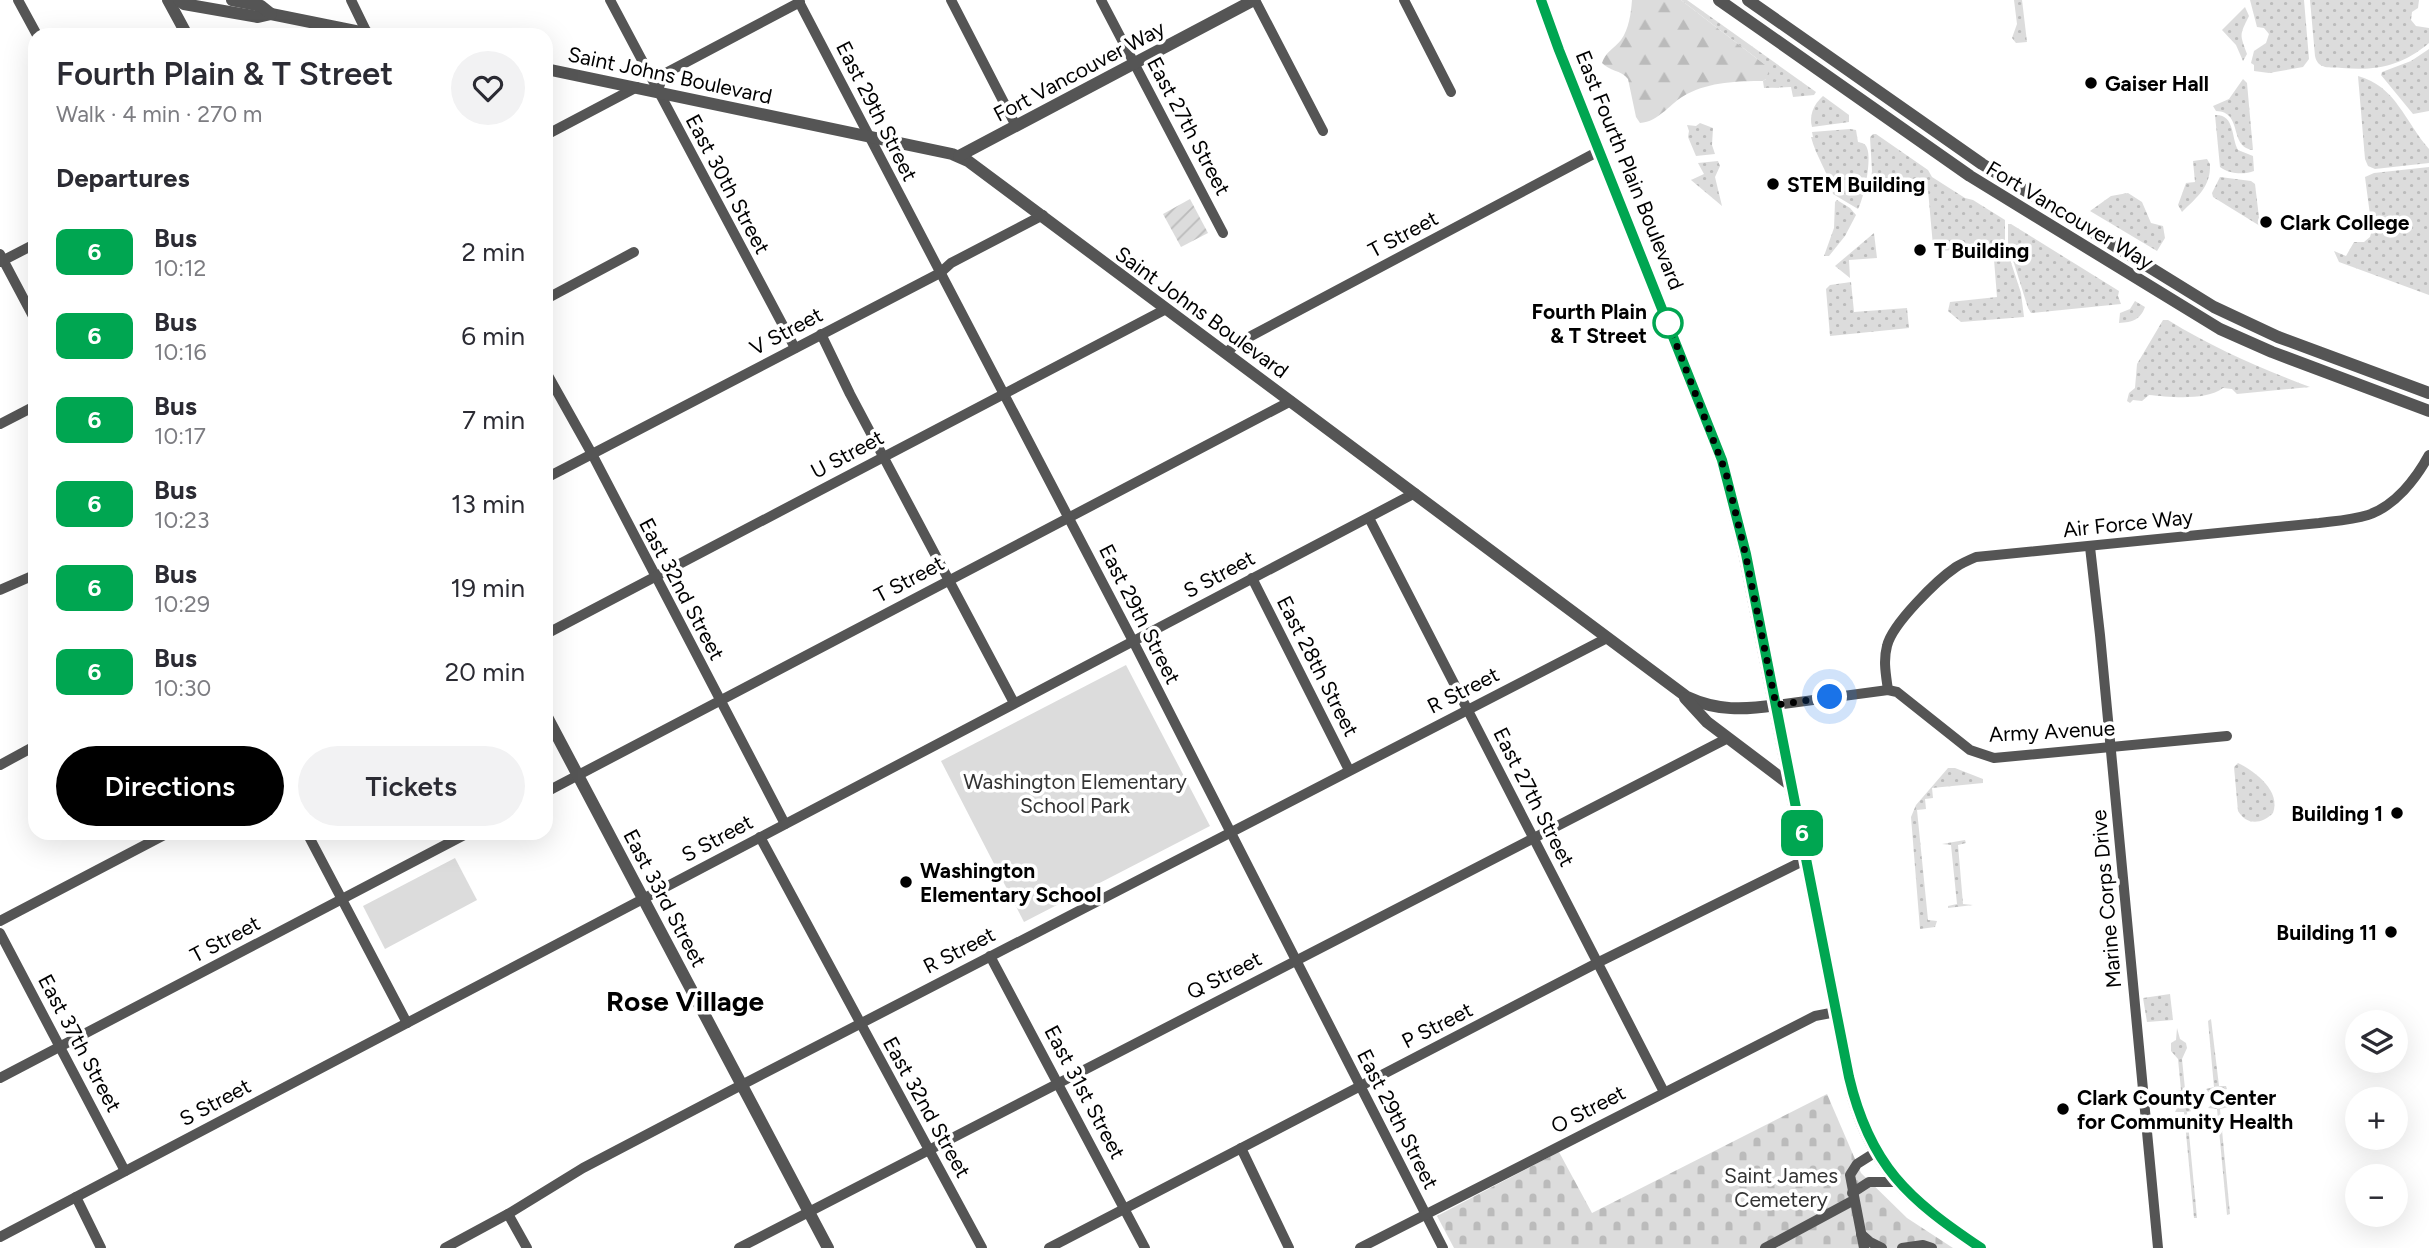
<!DOCTYPE html>
<html lang="en">
<head>
<meta charset="utf-8">
<style>
	:root { --surface:#fff; --page:#f2f2f3; --text:#2b2b33; --muted:#7c7c81; --accent:#000 }
	body { margin:0; font-family:Figtree,sans-serif; background:var(--page); color:var(--text); height:100vh; display:flex; flex-direction:column; font-size:26px; white-space:nowrap }
	* { box-sizing:border-box; margin:0 }
	p { font-size:23px; color:var(--muted) }
	.icon { flex:none; width:38px; height:38px; fill:none; stroke:currentColor; stroke-width:2; stroke-linecap:round; stroke-linejoin:round }
	.map { position:relative; flex:1; overflow:hidden }
	.panel { position:absolute; left:28px; top:28px; width:525px; height:812px; display:flex; flex-direction:column; background:var(--surface); border-radius:21px; box-shadow:0 7px 28px #0002 }
	.panel>* { flex:none }
	.badge { padding:0 14px; border-radius:10px; font-size:24px; line-height:46px }
	.tools { position:absolute; left:2345px; top:1010px; display:grid; gap:14px }
	.tools a { display:grid; place-items:center; width:63px; height:63px; border-radius:50%; background:var(--surface); box-shadow:0 7px 28px #0002; font-size:35px }
	.you { position:absolute; width:35px; height:35px; margin:-18px; border:5px solid #fff; border-radius:50%; background:#1a73e8; box-shadow:0 0 0 10px #1a73e833 }
	.map>.badge { position:absolute; translate:-50% -50%; box-shadow:0 0 0 4px #fff }
	h2 { padding:0 28px; font-size:26px; line-height:63px }
	.round { display:grid; place-items:center; flex:none; width:74px; height:74px; border-radius:37px; background:var(--page) }
	.summary { display:flex; align-items:center; justify-content:space-between; height:119px; padding:0 28px }
	h1 { font-size:33px; font-weight:600; line-height:52px }
	.button { display:flex; gap:14px; margin-top:auto; padding:14px 28px }
	.button a { flex:1; height:80px; border-radius:42px; background:var(--accent); color:#fff; font-size:28px; font-weight:600; line-height:80px; text-align:center }
	.button a+a { background:var(--page); color:var(--text) }
	ul { padding:0; list-style:none }
	li { display:flex; align-items:center; gap:21px; height:84px; padding:0 28px }
	li div { flex:1 }
	li b { display:block; font-size:26px }
	li em { font-style:normal }
	li .badge { min-width:77px; font-weight:700; text-align:center }
	.map>svg:first-child { display:block }
	.grass { fill:url(#grass-dots) }
	.forest { fill:url(#forest-firs) }
	.cemetery { fill:url(#cemetery-stones) }
	.park { fill:#dcdcdc }
	.garden { fill:url(#garden-furrows) }
	.lines { fill:none; stroke-linecap:round; stroke-linejoin:round }
	.minor { stroke:#555; stroke-width:10 }
	.tertiary { stroke:#555; stroke-width:12 }
	.secondary { stroke:#222; stroke-width:14 }
	.line-casing { stroke:#fff; stroke-width:16 }
	.line { stroke:#00a651; stroke-width:10 }
	.walk { stroke:#000; stroke-width:7; stroke-dasharray:0 12.6 }
	.poi-dot { fill:#000; stroke:#fff; stroke-width:2.5 }
	.stop-dot { fill:#fff; stroke:#00a651; stroke-width:3.5 }
	.labels { text-anchor:middle; dominant-baseline:central; stroke-width:7; stroke-linejoin:round; paint-order:stroke }
	.street-label { font-size:21px; fill:#000; stroke:#fff }
	.poi-label { font-size:21px; font-weight:bold; fill:#000; stroke:#fff; text-anchor:start }
	.stop-label { font-size:21px; font-weight:bold; fill:#000; stroke:#fff; text-anchor:end }
	.park-label { font-size:21px; fill:#333; stroke:#fff }
	.district-label { font-size:28px; font-weight:bold; fill:#000; stroke:#fff }
</style>
</head>
<body>
<div class="map">
<svg width="2429" height="1248" viewBox="0 0 2429 1248">
	<defs>
		<pattern id="grass-dots" width="8" height="8" patternUnits="userSpaceOnUse" patternTransform="scale(1.75)"><rect width="8" height="8" fill="#dcdcdc"/><path d="M2 2h.1M6 6h.1" fill="none" stroke="#bbb" stroke-width="1.8" stroke-linecap="round"/></pattern>
		<pattern id="forest-firs" width="22" height="20" patternUnits="userSpaceOnUse" patternTransform="scale(1.75)"><rect width="22" height="20" fill="#dcdcdc"/><path d="M5 1l3.5 6h-7zM16 11l3.5 6h-7z" fill="#bbb"/></pattern>
		<pattern id="cemetery-stones" width="16" height="16" patternUnits="userSpaceOnUse" patternTransform="scale(1.75)"><rect width="16" height="16" fill="#dcdcdc"/><path d="M2 7V4a2 2 0 0 1 4 0v3zM10 15v-3a2 2 0 0 1 4 0v3z" fill="#bbb"/></pattern>
		<pattern id="garden-furrows" width="10" height="10" patternUnits="userSpaceOnUse" patternTransform="scale(1.75)"><rect width="10" height="10" fill="#dcdcdc"/><path d="M-1 1l2-2M0 10L10 0M9 11l2-2" fill="none" stroke="#bbb"/></pattern>
	</defs>
	<rect width="100%" height="100%" fill="#fff"/>
	<g class="grass">
		<path d="M1681,0H1687L1816,92L1814,95L1793,97L1791,87L1764,88L1763,81L1766,79L1764,64Z"/>
		<path d="M2014,0H2022L2027,42L2016,43L2012,38L2017,24Z"/>
		<path d="M2250,0H2304L2309,59L2303,67L2269,73L2254,71V65L2251,63L2254,51L2266,43L2269,34L2264,28L2257,27Z"/>
		<path d="M2310,0H2419L2418,8L2412,12L2411,20L2416,26L2429,28V43C2402,66 2376,71 2342,68C2330,67 2318,70 2315,56Z"/>
		<path d="M2245,7L2249,16C2239,36 2240,34 2247,54L2243,61L2236,45L2222,30Z"/>
		<path d="M2429,49V111L2413,114L2381,75L2382,72L2411,61Z"/>
		<path d="M2358,76C2396,86 2405,122 2429,149V163L2375,169L2368,166L2365,159Z"/>
		<path d="M2243,79L2247,83L2253,150C2228,147 2244,112 2216,111L2213,106L2229,99Z"/>
		<path d="M1823,96L1849,115V122L1812,127C1809,116 1813,105 1823,96Z"/>
		<path d="M2215,115C2235,114 2231,137 2238,150L2253,156L2254,171C2244,175 2229,174 2220,167Z"/>
		<path d="M1700,123L1713,128L1712,145L1715,154L1696,156L1688,137L1689,131L1687,125L1696,126Z"/>
		<path d="M1850,129L1856,130L1858,142C1862,143 1865,143 1867,148C1872,160 1864,198 1858,209L1833,194C1829,173 1816,157 1811,137H1813L1812,132Z"/>
		<path d="M1873,134H1876L1928,170L1932,177L1965,198L1973,200L2005,220V244L2021,293L2024,317L1961,322L1948,311L1950,302L1997,297L1993,247L1940,251L1933,246L1928,190L1920,191L1913,184L1869,192L1872,171L1870,137Z"/>
		<path d="M2207,159L2210,164C2211,187 2197,197 2182,212L2178,205L2186,183L2195,182L2193,161Z"/>
		<path d="M1718,161L1720,166L1715,177L1722,206L1691,180L1704,174L1698,163Z"/>
		<path d="M2429,167V295L2339,262L2334,251L2346,256L2354,242H2364L2370,237L2372,230L2365,177L2374,173Z"/>
		<path d="M2220,177L2251,181L2255,184L2260,226L2213,197L2212,193Z"/>
		<path d="M2128,193L2142,202L2151,223L2163,226L2165,238L2157,251L2090,211L2111,196Z"/>
		<path d="M1837,200L1850,208L1856,215L1845,236L1829,256H1824L1834,228L1835,202Z"/>
		<path d="M2008,224H2011L2119,291L2118,296L2121,304L2031,313L2028,308L2008,244Z"/>
		<path d="M1874,233L1877,258L1849,260L1850,278L1835,266Z"/>
		<path d="M1851,282L1854,312L1907,308L1909,328L1830,336L1826,289L1830,285Z"/>
		<path d="M2135,301L2145,307C2140,320 2133,322 2119,323L2120,313L2130,309Z"/>
		<path d="M2163,320H2168C2213,348 2260,368 2310,387L2237,394L2232,389L2223,388C2206,401 2169,397 2149,395L2142,401L2133,400L2130,403L2127,401L2129,393L2135,388L2137,364Z"/>
		<path d="M2238,763C2256,772 2281,791 2273,813C2262,824 2247,826 2238,811L2234,767Z"/>
		<path d="M1948,768H1955L1983,779V783L1932,788L1933,798L1925,799L1926,809L1917,810L1928,920L1937,921L1935,927L1920,929L1911,817L1916,805Z"/>
		<path d="M1965,840L1966,843L1958,845L1963,904L1973,905L1948,908V906L1957,904L1951,845L1942,844Z"/>
		<path d="M2170,994L2173,1020L2147,1022L2143,998Z"/>
		<path d="M2211,1019L2219,1086H2226L2227,1089L2209,1093L2206,1089L2214,1087L2208,1021Z"/>
		<path d="M2177,1028L2180,1039L2186,1043L2187,1048L2182,1059L2185,1089L2194,1091L2175,1096L2173,1092L2181,1090L2178,1059L2171,1051V1043L2176,1040Z"/>
		<path d="M2225,1102L2229,1107L2220,1109L2230,1214L2227,1215L2217,1109L2208,1108L2211,1105Z"/>
		<path d="M2191,1105L2196,1110L2187,1112L2197,1218H2194L2184,1112H2175L2177,1108Z"/>
	</g>
	<path class="forest" d="M1632,0H1681L1764,64L1769,70L1766,79L1763,81C1738,81 1710,82 1687,94C1671,102 1659,122 1640,123L1636,117L1628,79C1621,70 1609,71 1602,63C1605,52 1614,49 1621,40C1629,29 1631,13 1632,0Z"/>
	<path class="cemetery" d="M1827,1094L1861,1173L1907,1218L1953,1248H1454L1437,1216L1559,1152L1592,1213Z"/>
	<g class="park">
		<path d="M1126,665L1210,826L1024,922L941,761Z"/>
		<path d="M455,858L477,900L385,949L363,906Z"/>
	</g>
	<path class="garden" d="M1190,199L1208,233L1181,247L1163,214Z"/>
	<g class="lines">
		<g class="minor">
			<path d="M18,0L37,35"/>
			<path d="M351,0L368,35"/>
			<path d="M610,0L795,348"/>
			<path d="M798,0L1133,641L1443,1248"/>
			<path d="M951,0L1016,126"/>
			<path d="M1101,0L1223,233"/>
			<path d="M1255,0L1323,131"/>
			<path d="M1404,0L1451,92"/>
			<path d="M657,92L664,74L800,2"/>
			<path d="M546,135L637,87"/>
			<path d="M0,254L35,320"/>
			<path d="M0,262L35,244"/>
			<path d="M546,299L634,252"/>
			<path d="M821,334L850,394L1014,703"/>
			<path d="M1226,353L1236,344L1599,151"/>
			<path d="M546,372L592,454L785,824"/>
			<path d="M0,424L35,406"/>
			<path d="M546,478L940,273L951,263L1043,215"/>
			<path d="M1369,518L1664,1092"/>
			<path d="M2090,547L2100,635L2158,1248"/>
			<path d="M1252,578L1349,770"/>
			<path d="M0,590L32,576"/>
			<path d="M546,634L1166,309"/>
			<path d="M1888,690C1886,675 1883,661 1887,646C1892,624 1937,580 1956,567C1962,563 1969,560 1976,557L2319,523C2335,521 2352,520 2368,515C2395,506 2416,479 2429,455"/>
			<path d="M1776,705L1888,690L1897,692L1970,750L1994,758L2227,736"/>
			<path d="M0,765L35,746"/>
			<path d="M546,792L1291,401"/>
			<path d="M307,833L407,1023"/>
			<path d="M760,837L982,1248"/>
			<path d="M0,921L168,833"/>
			<path d="M0,933L125,1171"/>
			<path d="M990,956L1145,1248"/>
			<path d="M0,1078L468,833"/>
			<path d="M1241,1148L1289,1248"/>
			<path d="M1852,1193L1869,1182H1898"/>
			<path d="M76,1197L101,1248"/>
			<path d="M508,1214L527,1248"/>
			<path d="M1861,1234L1870,1242L1882,1248"/>
			<path d="M0,1237L1415,493"/>
			<path d="M445,1248L508,1214L583,1168L730,1091L1607,638"/>
			<path d="M739,1248L1728,738"/>
			<path d="M1049,1248L1597,963L1807,859"/>
			<path d="M1360,1248L1815,1016L1836,1012"/>
			<path d="M1765,1248L1854,1200"/>
			<path d="M1864,1248L1850,1175L1857,1164L1876,1152"/>
			<path d="M1902,1248L1923,1245L1932,1248"/>
		</g>
		<g class="tertiary">
			<path d="M168,0L187,35"/>
			<path d="M179,0L184,4L258,17L271,14L375,35"/>
			<path d="M232,0L261,6L271,14"/>
			<path d="M1719,0L1970,176L2220,329L2272,352L2429,411"/>
			<path d="M1748,0L1982,164L2214,307L2278,337L2429,393"/>
			<path d="M546,69L952,154L968,161L1687,697C1717,711 1744,710 1776,705"/>
			<path d="M959,156L1254,0"/>
			<path d="M1685,698L1707,722L1793,787"/>
			<path d="M546,715L828,1248"/>
		</g>
		<path class="secondary" d="M1541,0L1559,50L1722,460L1745,552L1849,1078C1869,1166 1908,1199 1981,1248"/>
	</g>
	<g class="lines">
		<defs>
			<path id="line" d="M1541,0L1559,50L1722,460L1746,554L1849,1077C1870,1166 1908,1199 1981,1248"/>
		</defs>
		<use href="#line" class="line-casing"/>
		<use href="#line" class="line"/>
		<path class="walk" d="M1668,323L1726,473L1745,552L1776,705L1830,697"/>
	</g>
	<g class="poi-dot">
		<circle cx="2091" cy="83" r="7"/>
		<circle cx="1773" cy="184" r="7"/>
		<circle cx="2266" cy="222" r="7"/>
		<circle cx="1920" cy="250" r="7"/>
		<circle cx="2397" cy="813" r="7"/>
		<circle cx="906" cy="882" r="7"/>
		<circle cx="2391" cy="932" r="7"/>
		<circle cx="2063" cy="1109" r="7"/>
	</g>
	<circle class="stop-dot" cx="1668" cy="323" r="14"/>
	<g class="labels">
		<g class="street-label">
			<text transform="translate(1079 71) rotate(-28)">Fort Vancouver Way</text>
			<text transform="translate(670 75) rotate(12)">Saint Johns Boulevard</text>
			<text transform="translate(877 111) rotate(63)">East 29th Street</text>
			<text transform="translate(1189 126) rotate(62)">East 27th Street</text>
			<text transform="translate(1630 170) rotate(68)">East Fourth Plain Boulevard</text>
			<text transform="translate(728 184) rotate(62)">East 30th Street</text>
			<text transform="translate(2070 215) rotate(31)">Fort Vancouver Way</text>
			<text transform="translate(1403 234) rotate(-28)">T Street</text>
			<text transform="translate(1202 312) rotate(36)">Saint Johns Boulevard</text>
			<text transform="translate(786 331) rotate(-28)">V Street</text>
			<text transform="translate(847 454) rotate(-28)">U Street</text>
			<text transform="translate(2128 523) rotate(-6)">Air Force Way</text>
			<text transform="translate(1219 574) rotate(-28)">S Street</text>
			<text transform="translate(909 579) rotate(-28)">T Street</text>
			<text transform="translate(682 589) rotate(62)">East 32nd Street</text>
			<text transform="translate(1140 614) rotate(63)">East 29th Street</text>
			<text transform="translate(1318 666) rotate(63)">East 28th Street</text>
			<text transform="translate(1463 690) rotate(-27)">R Street</text>
			<text transform="translate(2052 731) rotate(-3)">Army Avenue</text>
			<text transform="translate(1534 797) rotate(63)">East 27th Street</text>
			<text transform="translate(717 838) rotate(-28)">S Street</text>
			<text transform="translate(665 898) rotate(62)">East 33rd Street</text>
			<text transform="translate(2106 899) rotate(-95)">Marine Corps Drive</text>
			<text transform="translate(225 939) rotate(-28)">T Street</text>
			<text transform="translate(959 950) rotate(-27)">R Street</text>
			<text transform="translate(1224 975) rotate(-27)">Q Street</text>
			<text transform="translate(1437 1025) rotate(-27)">P Street</text>
			<text transform="translate(80 1043) rotate(62)">East 37th Street</text>
			<text transform="translate(1085 1092) rotate(62)">East 31st Street</text>
			<text transform="translate(215 1102) rotate(-28)">S Street</text>
			<text transform="translate(927 1107) rotate(61)">East 32nd Street</text>
			<text transform="translate(1588 1109) rotate(-27)">O Street</text>
			<text transform="translate(1398 1119) rotate(63)">East 29th Street</text>
		</g>
		<g class="poi-label">
			<text x="2105" y="83">Gaiser Hall</text>
			<text x="1787" y="184">STEM Building</text>
			<text x="2280" y="222">Clark College</text>
			<text x="1934" y="250">T Building</text>
			<text x="2383" y="813" text-anchor="end">Building 1</text>
			<text x="920" y="870">Washington<tspan x="920" dy="24">Elementary School</tspan></text>
			<text x="2377" y="932" text-anchor="end">Building 11</text>
			<text x="2077" y="1097">Clark County Center<tspan x="2077" dy="24">for Community Health</tspan></text>
		</g>
		<g class="stop-label">
			<text x="1647" y="311">Fourth Plain<tspan x="1647" dy="24">&amp; T Street</tspan></text>
		</g>
		<g class="park-label">
			<text x="1075" y="781">Washington Elementary<tspan x="1075" dy="24">School Park</tspan></text>
			<text x="1781" y="1175">Saint James<tspan x="1781" dy="24">Cemetery</tspan></text>
		</g>
		<g class="district-label">
			<text x="685" y="1001">Rose Village</text>
		</g>
	</g>
</svg>
<div class="tools">
<a><svg class="icon" aria-label="layers" viewBox="0 0 24 24"><path d="M12 4l9 5-9 5-9-5zM3 14l9 5 9-5"/></svg></a>
<a>+</a>
<a>−</a>
</div>
<div class="you" style="left:1830px;top:697px"></div>
<b class="badge" style="left:1802px;top:833px;background:#00a651;color:#fff">6</b>
<section class="panel">
<div class="summary"><div><h1>Fourth Plain &amp; T Street</h1><p>Walk · 4 min · 270 m</p></div><a class="round"><svg class="icon" aria-label="heart" viewBox="0 0 24 24"><path d="M12 20l-8-8c-3-5 5-10 8-4 3-6 11-1 8 4z"/></svg></a></div>
<h2>Departures</h2>
<ul>
<li><span class="badge" style="background:#00a651;color:#fff">6</span><div><b>Bus</b><p>10:12</p></div><em>2 min</em></li>
<li><span class="badge" style="background:#00a651;color:#fff">6</span><div><b>Bus</b><p>10:16</p></div><em>6 min</em></li>
<li><span class="badge" style="background:#00a651;color:#fff">6</span><div><b>Bus</b><p>10:17</p></div><em>7 min</em></li>
<li><span class="badge" style="background:#00a651;color:#fff">6</span><div><b>Bus</b><p>10:23</p></div><em>13 min</em></li>
<li><span class="badge" style="background:#00a651;color:#fff">6</span><div><b>Bus</b><p>10:29</p></div><em>19 min</em></li>
<li><span class="badge" style="background:#00a651;color:#fff">6</span><div><b>Bus</b><p>10:30</p></div><em>20 min</em></li>
</ul>
<div class="button"><a>Directions</a><a>Tickets</a></div>
</section>
</div>
</body>
</html>
